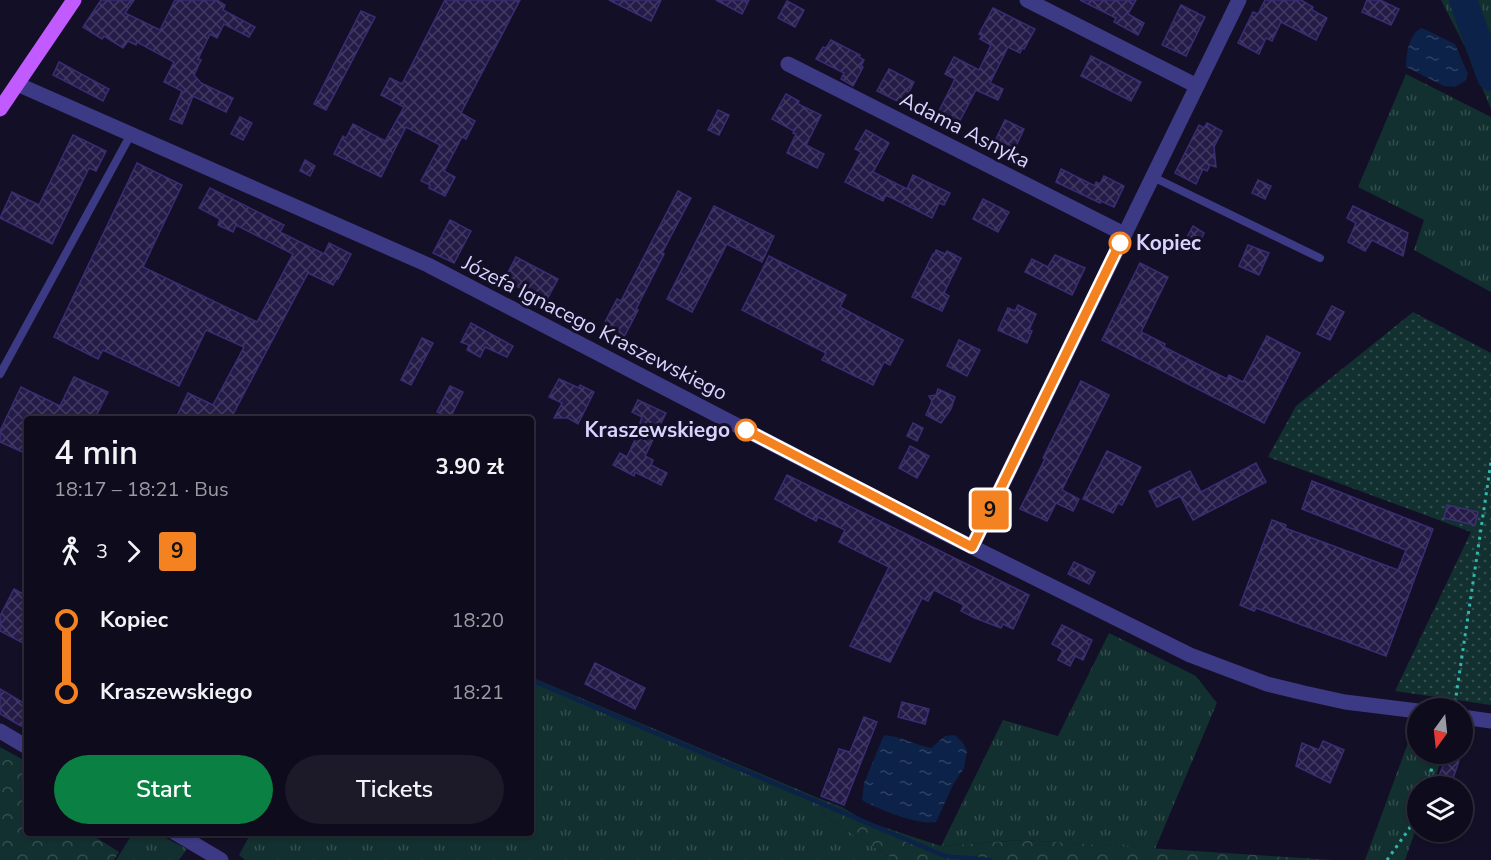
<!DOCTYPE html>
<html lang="en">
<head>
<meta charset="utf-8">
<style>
	:root { --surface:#0e0b1c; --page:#1c1929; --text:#f1f3f6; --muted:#9b9ba3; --line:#2e2b3b; --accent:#0b8043 }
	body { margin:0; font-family:"Nunito Sans",sans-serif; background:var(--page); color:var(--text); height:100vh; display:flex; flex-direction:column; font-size:22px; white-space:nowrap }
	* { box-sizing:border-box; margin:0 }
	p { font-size:20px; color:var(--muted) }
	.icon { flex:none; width:33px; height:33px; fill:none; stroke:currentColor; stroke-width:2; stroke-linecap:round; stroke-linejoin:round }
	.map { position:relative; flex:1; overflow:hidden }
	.panel { position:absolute; left:24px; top:416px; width:510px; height:420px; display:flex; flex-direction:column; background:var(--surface); border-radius:6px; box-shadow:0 2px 4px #0004,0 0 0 2px var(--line) }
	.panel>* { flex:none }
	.badge { padding:0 12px; border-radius:4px; font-size:21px; line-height:39px }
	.needle { width:39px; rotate:195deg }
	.buttons { position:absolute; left:1407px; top:698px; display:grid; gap:12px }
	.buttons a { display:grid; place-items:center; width:66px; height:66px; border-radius:50%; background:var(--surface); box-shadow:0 2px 4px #0004,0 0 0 2px var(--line); font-size:30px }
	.map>.badge { position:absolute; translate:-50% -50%; box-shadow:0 0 0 3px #fff }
	.legs { display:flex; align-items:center; gap:9px; height:66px; padding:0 30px; font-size:20px }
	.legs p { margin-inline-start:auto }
	.head { display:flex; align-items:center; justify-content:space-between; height:102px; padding:0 30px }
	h1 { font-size:33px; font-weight:600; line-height:45px }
	.primary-button { display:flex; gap:12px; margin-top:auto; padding:12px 30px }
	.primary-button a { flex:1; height:69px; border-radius:36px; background:var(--accent); color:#fff; font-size:24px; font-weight:600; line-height:69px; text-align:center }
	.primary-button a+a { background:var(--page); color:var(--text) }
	ul { padding:0 30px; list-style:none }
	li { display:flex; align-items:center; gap:21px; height:72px; font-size:22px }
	li i { display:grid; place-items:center; width:9px; height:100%; margin:0 8px; background:currentColor }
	li i::after { content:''; width:15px; height:15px; margin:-8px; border:4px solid; border-radius:50%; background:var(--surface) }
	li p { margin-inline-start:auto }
	li:first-child i { background:linear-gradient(#0000 50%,currentColor 0) }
	li:last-child i { background:linear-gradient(currentColor 50%,#0000 0) }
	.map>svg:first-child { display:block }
	.grass { fill:url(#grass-tufts) }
	.forest { fill:url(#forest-crowns) }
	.park { fill:url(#park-dots) }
	.water { fill:url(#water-ripples) }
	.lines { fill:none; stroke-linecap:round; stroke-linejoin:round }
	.stream { stroke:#0c2248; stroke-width:4.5 }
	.river { stroke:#0c2248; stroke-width:28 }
	.building { fill:url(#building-cross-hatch); stroke:#3b2d73; stroke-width:1.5 }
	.path { stroke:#2fb8b0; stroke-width:3; stroke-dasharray:3 4.5; stroke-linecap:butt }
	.service { stroke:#3d3a85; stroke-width:8 }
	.minor { stroke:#3d3a85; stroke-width:15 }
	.primary { stroke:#c25bff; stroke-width:15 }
	.line-1-casing { stroke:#fff; stroke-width:14 }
	.line-1 { stroke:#f58220; stroke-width:9 }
	.stop-1-dot { fill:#fff; stroke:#f58220; stroke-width:3 }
	.labels { text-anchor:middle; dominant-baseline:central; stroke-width:6; stroke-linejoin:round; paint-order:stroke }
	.street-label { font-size:21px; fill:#d9d4ff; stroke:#130f26 }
	.stop-label { font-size:21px; font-weight:bold; fill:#d9d4ff; stroke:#130f26; text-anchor:start }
</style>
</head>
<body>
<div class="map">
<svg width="1491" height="860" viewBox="0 0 1491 860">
	<defs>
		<pattern id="grass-tufts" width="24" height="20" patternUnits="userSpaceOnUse" patternTransform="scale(1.5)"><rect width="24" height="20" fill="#12302f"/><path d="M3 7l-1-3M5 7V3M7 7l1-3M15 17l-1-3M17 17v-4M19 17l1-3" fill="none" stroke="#344d4e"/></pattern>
		<pattern id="forest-crowns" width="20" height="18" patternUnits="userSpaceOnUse" patternTransform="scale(1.5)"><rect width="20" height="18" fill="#12302f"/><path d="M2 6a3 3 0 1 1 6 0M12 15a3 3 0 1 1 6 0" fill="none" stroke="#344d4e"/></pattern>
		<pattern id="park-dots" width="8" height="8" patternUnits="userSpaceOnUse" patternTransform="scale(1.5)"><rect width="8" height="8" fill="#12302f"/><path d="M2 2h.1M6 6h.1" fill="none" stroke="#344d4e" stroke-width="1.8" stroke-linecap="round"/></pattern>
		<pattern id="water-ripples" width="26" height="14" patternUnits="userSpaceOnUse" patternTransform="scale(1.5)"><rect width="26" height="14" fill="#0c2248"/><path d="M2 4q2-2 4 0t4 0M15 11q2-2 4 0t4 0" fill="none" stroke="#2f4163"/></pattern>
		<pattern id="building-cross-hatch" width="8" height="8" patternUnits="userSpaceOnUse" patternTransform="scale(1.5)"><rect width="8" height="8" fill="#241b47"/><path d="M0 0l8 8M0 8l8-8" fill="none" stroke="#433b63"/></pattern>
	</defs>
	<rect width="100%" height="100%" fill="#130f26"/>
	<g class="grass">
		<path d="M1441,0H1491V109L1465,47Z"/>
		<path d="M1406,74L1491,117V292L1414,250L1424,220L1358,187Z"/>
		<path d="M1109,633L1196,676L1217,703L1155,849L1023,840L941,846L1003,720L1058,736Z"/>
		<path d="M531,677L816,797L828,819L895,860H245L239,855L251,833L531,832Z"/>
		<path d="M1412,732H1417L1418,753H1444L1432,786H1418L1417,826L1405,860H1365Z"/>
		<path d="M133,833H156L187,849L179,860H116Z"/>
	</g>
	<g class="forest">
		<path d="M0,747L27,762V832L89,833L119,852L114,860H0Z"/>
		<path d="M816,797L842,807L865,821L941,846L1023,840L1334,860H895L828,819Z"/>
	</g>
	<path class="park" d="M1413,312L1491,353V705L1395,691L1471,532L1268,457L1296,406Z"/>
	<g class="water">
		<path d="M1422,28L1455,44L1468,74L1465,81L1455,87L1444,86L1406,67C1406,54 1409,33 1422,28Z"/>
		<path d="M884,735C900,736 915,745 931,748L945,736L955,735L963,743L967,751L964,768L953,785L936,822C921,826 876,809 862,800L864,783Z"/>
	</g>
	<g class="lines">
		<path class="stream" d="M531,680L945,856L990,860"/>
		<path class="river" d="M1463,0L1491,77"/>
	</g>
	<g class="building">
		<path d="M101,0H134L125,13L160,30L175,0H217L225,5L223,10L255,27L249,37L224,24L217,38L210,34L198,59L201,60L194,75L201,83L233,98L226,112L193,96L182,124L170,119L182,91L164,82L174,62L137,42L136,45L128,41L123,48L104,36L102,39L83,27Z"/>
		<path d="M445,0H520L461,113L475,121L466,139L462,137L444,171L455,177L445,196L429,188L430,185L421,181L440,145L406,127L381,177L334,154L343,136L346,138L353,124L385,141L404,107L381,95L390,78L402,84Z"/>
		<path d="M609,0H661L651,21Z"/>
		<path d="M716,0H749L742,14Z"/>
		<path d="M1080,0H1136L1128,14L1144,23L1138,35L1114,22L1116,18Z"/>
		<path d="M1265,0H1301L1313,7L1312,10L1327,18L1316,40L1281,22L1272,41L1266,38L1259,54L1238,43L1253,12L1258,14Z"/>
		<path d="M1367,0H1380L1399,9L1391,25L1362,12Z"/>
		<path d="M787,1L804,10L795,27L778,18Z"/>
		<path d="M1181,5L1205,17L1186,56L1162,45Z"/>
		<path d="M993,8L1035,29L1024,49L1022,48L1020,53L1008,47L990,83L1003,89L998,100L976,90L956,128L936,117L955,79L945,74L954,57L979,70L991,45L980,39L982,35L979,34Z"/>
		<path d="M361,11L375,17L326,110L314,104Z"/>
		<path d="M831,40L860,55L859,57L864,60L861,66L863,67L853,86L841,79L844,73L816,59L823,47L826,48Z"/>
		<path d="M1091,56L1141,82L1131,101L1081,76Z"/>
		<path d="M59,62L109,89L103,101L53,75Z"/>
		<path d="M889,69L914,82L903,104L877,91Z"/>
		<path d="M786,94L799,101L798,104L821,115L806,145L824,154L817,168L787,153L796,134L793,133L794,131L772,119Z"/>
		<path d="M718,110L729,115L719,135L708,130Z"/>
		<path d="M240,117L252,123L243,140L231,134Z"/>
		<path d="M1005,120L1024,129L1015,148L996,139Z"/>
		<path d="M1207,123L1222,131L1214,147L1216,167L1210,165L1207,171L1203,169L1196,184L1175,173L1199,125L1204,128Z"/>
		<path d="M866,130L889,143L873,172L907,189L913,175L950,193L944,205L939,203L932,218L886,195L883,201L845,182L861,152L855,149Z"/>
		<path d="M73,135L106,151L96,171L89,168L52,244L0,218L12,192L39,205Z"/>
		<path d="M305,160L315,166L310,176L300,171Z"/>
		<path d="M137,163L182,185L143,267L257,322L293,254L236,225L233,232L218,225L220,219L199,208L210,188L284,225L280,232L324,254L329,243L351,254L338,279L337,278L333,285L308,273L231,418H176L188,393L213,405L244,347L206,330L179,386L103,350L98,359L54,337Z"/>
		<path d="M1061,169L1095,186L1096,182L1100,184L1104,176L1124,186L1114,207L1101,201L1100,203L1056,182Z"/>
		<path d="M1258,180L1271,186L1265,199L1252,193Z"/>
		<path d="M678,191L691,198L662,253L664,254L636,309L638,310L623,339L602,328L617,299L621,301Z"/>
		<path d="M983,199L1009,212L998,232L973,219Z"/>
		<path d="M714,206L774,236L762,262L727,244L692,312L667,299Z"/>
		<path d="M1353,206L1408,233L1403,256L1372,240L1365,251L1348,242L1356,223L1347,218Z"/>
		<path d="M450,220L471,231L454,263L433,253Z"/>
		<path d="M1193,226L1204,233L1199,244L1187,237Z"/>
		<path d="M1248,245L1269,253L1259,275L1239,266Z"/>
		<path d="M936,250L945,254L947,251L961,258L944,293L949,296L942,311L912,297L933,254L934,255Z"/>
		<path d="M1055,255L1085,268L1072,295L1025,272L1032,259L1048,267Z"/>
		<path d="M769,256L846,295L840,307L903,340L890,365L884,362L873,385L822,360L826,353L742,310Z"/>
		<path d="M516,257L558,279L546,301L504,280Z"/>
		<path d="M1140,263L1168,277L1141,332L1165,344L1164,347L1227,379L1229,375L1243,382L1267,336L1300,353L1264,423L1102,340Z"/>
		<path d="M1018,305L1036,314L1029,330L1032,331L1027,343L998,330L1008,308L1015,311Z"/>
		<path d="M1332,306L1344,312L1330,340L1317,334Z"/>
		<path d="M471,323L513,346L507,357L485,347L480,357L467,350L469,345L461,342Z"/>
		<path d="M422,338L433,343L411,385L401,380Z"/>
		<path d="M959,340L980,350L967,376L947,366Z"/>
		<path d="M74,377L108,392L95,418H27V454L0,442V431L21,387L60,406Z"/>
		<path d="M559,379L579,388L580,385L594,392L578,424L568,418H554L562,403L549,397Z"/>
		<path d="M1081,381L1109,395L1062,490L1079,499L1073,511L1056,503L1047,521L1020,509L1045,459L1043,458Z"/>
		<path d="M450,386L463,392L450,418L437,412Z"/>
		<path d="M938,389L955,397L951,409L941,423L926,415L932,401L929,396L936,395Z"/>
		<path d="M638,400L666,413L645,456L653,460L651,465L667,473L661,485L635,472L634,476L613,465L620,453L627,457L642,424L640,423L642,417L632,412Z"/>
		<path d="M913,423L923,428L917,441L907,436Z"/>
		<path d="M910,446L929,456L917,478L899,468Z"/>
		<path d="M1107,451L1141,467L1122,505L1118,503L1113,513L1083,499Z"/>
		<path d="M1256,463L1266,482L1193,520L1180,496L1157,507L1149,491L1190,471L1201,492Z"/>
		<path d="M787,475L1029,595L1013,629L1003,624L1001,628L975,618L961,611L964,605L934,590L928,601L922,598L890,662L850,646L889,567L839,542L845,530L818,517L816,521L775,499Z"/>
		<path d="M1312,481L1433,529L1386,656L1256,608L1254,611L1240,605L1272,520L1286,525L1285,528L1398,570L1406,550L1302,509Z"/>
		<path d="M1447,505L1478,512L1475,525L1444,518Z"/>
		<path d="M1074,562L1095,572L1089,584L1068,574Z"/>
		<path d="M14,589L27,596V645L0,631V616Z"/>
		<path d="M1062,625L1092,640L1083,660L1075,656L1070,666L1058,660L1063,650L1052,644Z"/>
		<path d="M595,663L645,688L635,709L585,684Z"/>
		<path d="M0,689L27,705V716L21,726L0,714Z"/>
		<path d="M902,702L929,709L925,724L898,717Z"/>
		<path d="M864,717L877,722L844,805L821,796L839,749L850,752Z"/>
		<path d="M1323,741L1344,750L1330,783L1296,766L1302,743L1319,750Z"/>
		<path d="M1447,756L1459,761L1452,781L1439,776Z"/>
	</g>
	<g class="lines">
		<g class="path">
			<path d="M1455,703L1491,462"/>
			<path d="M1427,786L1436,753"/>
			<path d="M1387,860L1409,829L1418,811"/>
		</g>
		<g class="service">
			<path d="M1153,177L1320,258"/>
			<path d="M0,374L131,134"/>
		</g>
		<g class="minor">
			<path d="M1027,0L1197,86"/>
			<path d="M788,64L1124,234"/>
			<path d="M17,84L428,265L940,531L1190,655L1267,684L1304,693L1345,702L1418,711"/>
			<path d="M972,547L1239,0"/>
			<path d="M1462,717L1491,721"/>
			<path d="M0,731L27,747"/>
			<path d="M174,832L221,860"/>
		</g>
		<path class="primary" d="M0,109L74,0"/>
	</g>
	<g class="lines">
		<defs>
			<path id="line-1" d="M746,430L972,547L1120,243"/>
		</defs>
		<use href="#line-1" class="line-1-casing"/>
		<use href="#line-1" class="line-1"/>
	</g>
	<g class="stop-1-dot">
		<circle cx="1120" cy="243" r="10"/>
		<circle cx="746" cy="430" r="10"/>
	</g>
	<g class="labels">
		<g class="street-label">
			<text transform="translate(965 130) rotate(27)">Adama Asnyka</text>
			<text transform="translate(595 328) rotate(27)">Józefa Ignacego Kraszewskiego</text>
		</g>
		<g class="stop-label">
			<text x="1136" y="243">Kopiec</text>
			<text x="730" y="430" text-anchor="end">Kraszewskiego</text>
		</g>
	</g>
</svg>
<div class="buttons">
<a><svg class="needle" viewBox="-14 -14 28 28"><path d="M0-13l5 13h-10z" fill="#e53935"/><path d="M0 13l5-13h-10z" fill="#9b9ba3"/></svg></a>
<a><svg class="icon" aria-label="layers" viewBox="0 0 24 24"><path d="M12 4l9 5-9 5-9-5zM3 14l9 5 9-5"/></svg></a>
</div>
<b class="badge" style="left:990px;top:510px;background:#f58220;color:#111">9</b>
<section class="panel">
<div class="head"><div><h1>4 min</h1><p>18:17 – 18:21 · Bus</p></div><b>3.90 zł</b></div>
<div class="legs"><svg class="icon" aria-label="walk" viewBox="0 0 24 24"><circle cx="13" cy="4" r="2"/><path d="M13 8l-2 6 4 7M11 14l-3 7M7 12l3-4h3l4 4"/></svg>3<svg class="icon" aria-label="forward" viewBox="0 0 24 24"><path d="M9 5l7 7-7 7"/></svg><b class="badge" style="background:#f58220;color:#111">9</b></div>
<ul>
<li><i style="color:#f58220"></i><b>Kopiec</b><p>18:20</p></li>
<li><i style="color:#f58220"></i><b>Kraszewskiego</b><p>18:21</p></li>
</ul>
<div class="primary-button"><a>Start</a><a>Tickets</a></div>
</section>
</div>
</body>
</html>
